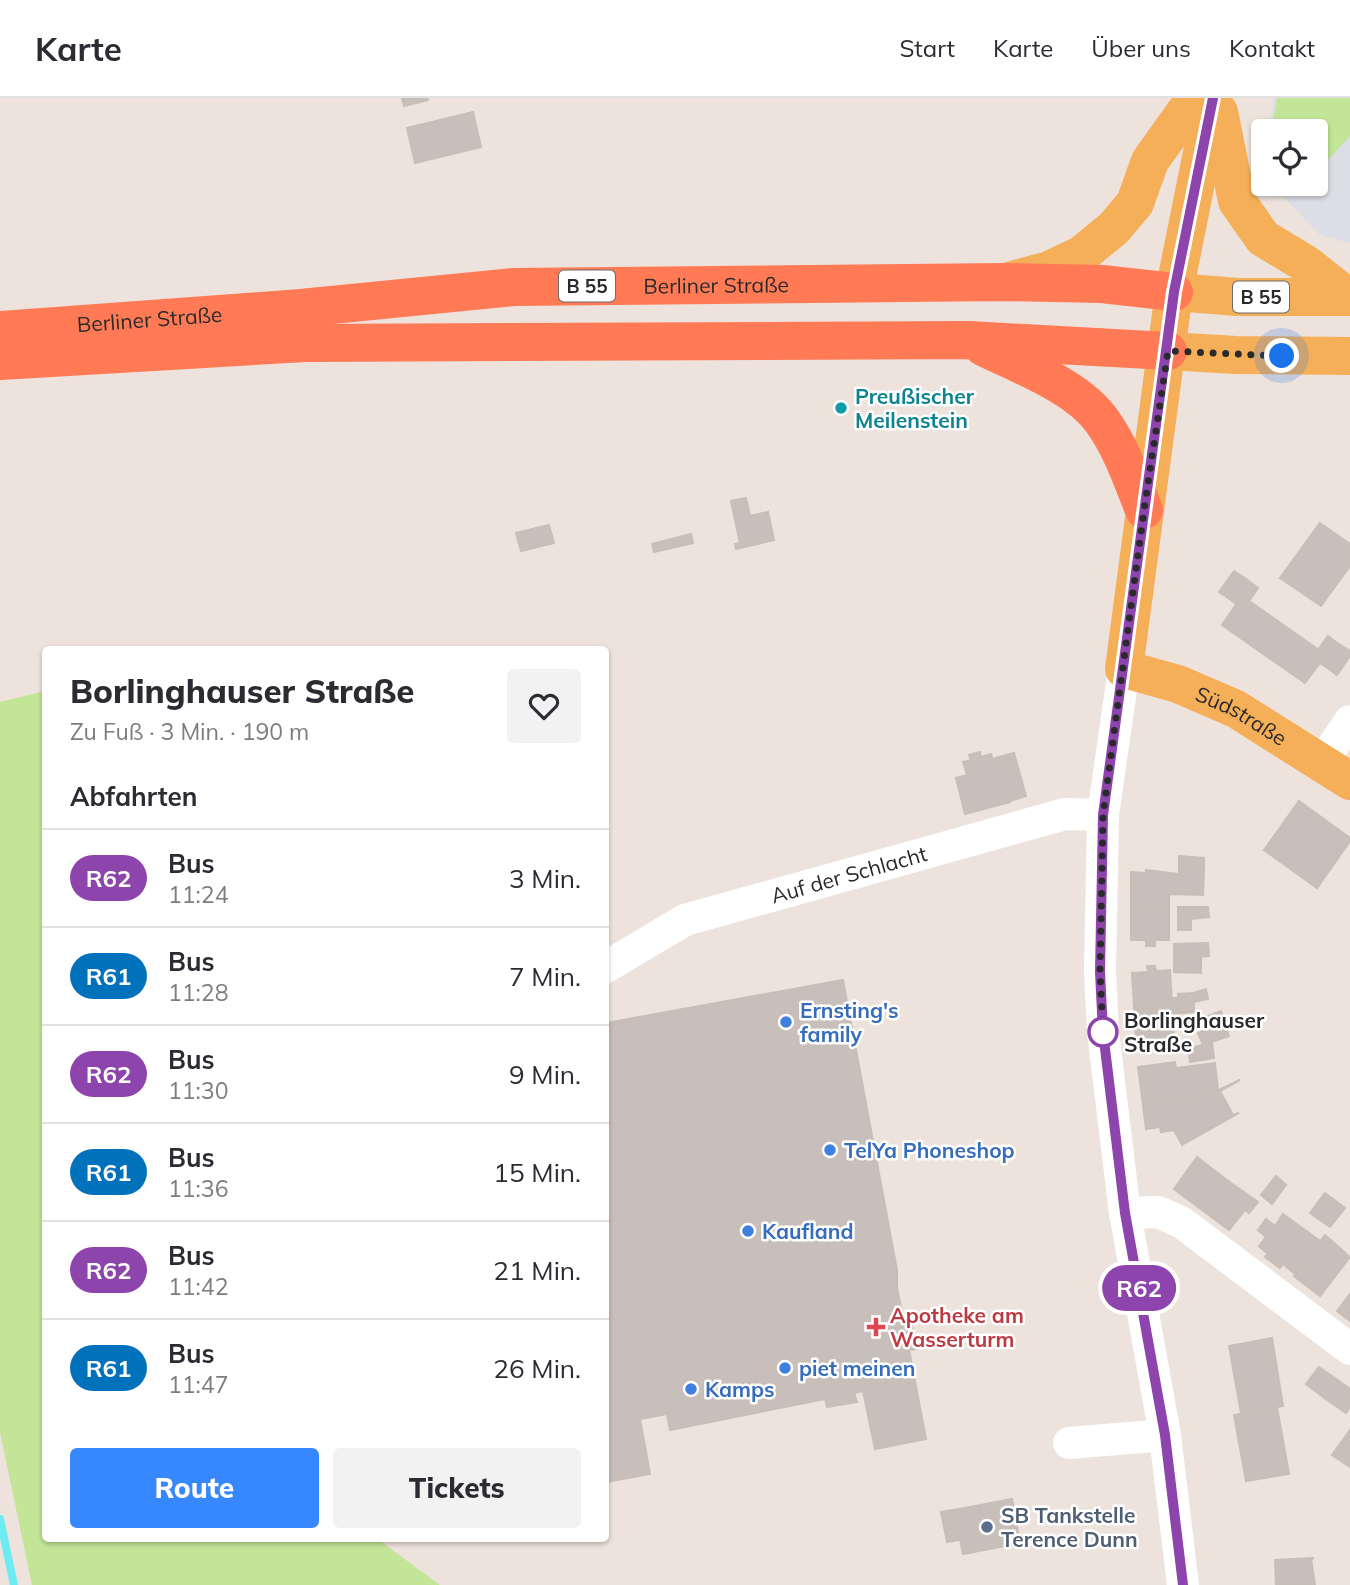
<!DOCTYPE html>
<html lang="de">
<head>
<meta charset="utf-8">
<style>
	:root { --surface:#fff; --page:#f2f2f3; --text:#2b2b33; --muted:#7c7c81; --line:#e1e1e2; --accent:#3787ff }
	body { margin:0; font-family:Mulish,sans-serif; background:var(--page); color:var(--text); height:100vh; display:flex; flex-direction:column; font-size:26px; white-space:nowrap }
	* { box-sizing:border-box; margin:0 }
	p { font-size:23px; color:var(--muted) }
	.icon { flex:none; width:38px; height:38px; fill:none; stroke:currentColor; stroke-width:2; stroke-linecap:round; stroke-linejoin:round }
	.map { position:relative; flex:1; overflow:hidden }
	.drawer { position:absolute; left:42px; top:548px; width:567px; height:896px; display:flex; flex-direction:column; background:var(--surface); border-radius:7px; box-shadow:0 2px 5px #0004 }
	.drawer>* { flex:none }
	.badge { padding:0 14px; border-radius:23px; font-size:24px; line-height:46px }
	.controls { position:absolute; left:1251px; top:21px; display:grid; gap:14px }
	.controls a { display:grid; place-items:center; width:77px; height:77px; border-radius:7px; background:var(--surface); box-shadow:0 2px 5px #0004; font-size:35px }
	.you { position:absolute; width:35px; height:35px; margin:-18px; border:5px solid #fff; border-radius:50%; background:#1a73e8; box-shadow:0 0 0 10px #1a73e833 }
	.map>.badge { position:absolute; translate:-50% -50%; box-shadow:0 0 0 4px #fff }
	h2 { padding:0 28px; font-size:26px; line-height:63px }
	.round { display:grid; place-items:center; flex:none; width:74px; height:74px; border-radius:7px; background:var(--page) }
	.head { display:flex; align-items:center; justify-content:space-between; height:119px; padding:0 28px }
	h1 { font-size:33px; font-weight:800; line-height:52px }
	.action { display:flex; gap:14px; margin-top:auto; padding:14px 28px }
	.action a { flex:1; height:80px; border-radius:7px; background:var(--accent); color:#fff; font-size:28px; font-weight:800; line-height:80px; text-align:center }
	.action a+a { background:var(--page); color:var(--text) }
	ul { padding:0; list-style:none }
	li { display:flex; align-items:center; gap:21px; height:98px; padding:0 28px; border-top:2px solid var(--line) }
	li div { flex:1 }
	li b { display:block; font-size:26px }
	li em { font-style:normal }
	li .badge { min-width:77px; font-weight:700; text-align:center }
	header { display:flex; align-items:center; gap:42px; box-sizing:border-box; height:98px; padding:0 35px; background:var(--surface); border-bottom:2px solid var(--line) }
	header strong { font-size:33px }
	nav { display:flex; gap:38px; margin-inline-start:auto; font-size:24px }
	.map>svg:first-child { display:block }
	.industrial { fill:#dddde5 }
	.green { fill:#c2e597 }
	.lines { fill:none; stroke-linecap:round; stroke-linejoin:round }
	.stream { stroke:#6cebf2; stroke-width:8 }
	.building { fill:#c8bfbb; stroke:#c8beb5; stroke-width:2 }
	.minor { stroke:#fff; stroke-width:32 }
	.major { stroke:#f5af59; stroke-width:38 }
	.highway { stroke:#ff7a55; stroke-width:38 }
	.line-casing { stroke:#fff; stroke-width:16 }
	.line { stroke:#8e44ad; stroke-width:10 }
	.walk { stroke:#2a2a2a; stroke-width:7; stroke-dasharray:0 12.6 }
	.culture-dot { fill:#0f9aa8; stroke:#fff; stroke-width:2.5 }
	.shop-dot { fill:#3f7fe0; stroke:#fff; stroke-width:2.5 }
	.stop-dot { fill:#fff; stroke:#8e44ad; stroke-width:3.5 }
	.health-dot { fill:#e0444e; stroke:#fff; stroke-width:2.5 }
	.service-dot { fill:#5c6f8a; stroke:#fff; stroke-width:2.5 }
	.labels { text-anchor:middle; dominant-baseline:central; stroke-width:5; stroke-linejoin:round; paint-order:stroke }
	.shield { fill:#fff; stroke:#6a6a6a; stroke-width:2 }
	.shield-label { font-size:19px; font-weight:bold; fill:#2a2a2a }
	.street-label { font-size:21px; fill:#2a2a2a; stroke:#fff }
	.culture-label { font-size:21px; font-weight:bold; fill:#0d838f; stroke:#fff; text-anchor:start }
	.shop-label { font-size:21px; font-weight:bold; fill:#366cbe; stroke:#fff; text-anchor:start }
	.stop-label { font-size:21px; font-weight:bold; fill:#2a2a2a; stroke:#fff; text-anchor:start }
	.health-label { font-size:21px; font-weight:bold; fill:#be3a42; stroke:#fff; text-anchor:start }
	.service-label { font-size:21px; font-weight:bold; fill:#4e5e75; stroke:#fff; text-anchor:start }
</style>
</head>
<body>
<header>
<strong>Karte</strong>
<nav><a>Start</a><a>Karte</a><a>Über uns</a><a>Kontakt</a></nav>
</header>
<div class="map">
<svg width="1350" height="1487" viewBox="0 0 1350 1487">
	<rect width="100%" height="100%" fill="#ede2dc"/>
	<path class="industrial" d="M1274,0H1350V145L1320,137L1277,92L1275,86H1316V33H1268Z"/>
	<g class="green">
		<path d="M1277,0H1350V38L1316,75V33H1271Z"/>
		<path d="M45,593L46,1440H376L440,1487H32L0,1334V604Z"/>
	</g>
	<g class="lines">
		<path class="stream" d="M0,1421L14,1487"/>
	</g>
	<g class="building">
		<path d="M402,0H427L428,2L404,8Z"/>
		<path d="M473,14L481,49L415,65L407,30Z"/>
		<path d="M746,400L750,418L768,414L774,442L736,451L735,446L740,445L731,403Z"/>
		<path d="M1320,425L1350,446V468L1321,508L1280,480Z"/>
		<path d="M549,427L554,445L521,453L516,435Z"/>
		<path d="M691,436L693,445L654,454L652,446Z"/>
		<path d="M1234,473L1246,481L1231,502L1219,494Z"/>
		<path d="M1246,481L1258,490L1249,503L1242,498L1236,506L1231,502Z"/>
		<path d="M1242,498L1326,557L1305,585L1222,527Z"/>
		<path d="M1328,538L1340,547L1325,568L1320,565L1326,557L1318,552Z"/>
		<path d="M1340,547L1350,553V558L1337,577L1325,568Z"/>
		<path d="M980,654L981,659L991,656L995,669L1001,668L1010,704L965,716L956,680L967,677L963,664L971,662L969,657Z"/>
		<path d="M1014,655L1026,698L1010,703L1001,668L995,669L992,661Z"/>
		<path d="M1299,703L1350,740V743L1317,790L1264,752Z"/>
		<path d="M1179,758L1204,760V774L1179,773Z"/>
		<path d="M1146,772L1179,776V773L1204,774L1203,797L1169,796V809H1131V774L1146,775Z"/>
		<path d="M1131,809H1169V842H1155V848H1146V842H1131Z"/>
		<rect x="1178" y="809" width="13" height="23"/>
		<path d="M1191,809H1208L1209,819L1191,821Z"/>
		<path d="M1208,845L1209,858L1174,860V846Z"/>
		<path d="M1174,860H1201V875L1174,874Z"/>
		<path d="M1147,868H1155L1156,873L1170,872L1172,905L1134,908L1132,875L1148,874Z"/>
		<path d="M843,882L897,1172V1190L905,1229L912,1228L917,1251L909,1252L926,1341L875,1351L863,1293L854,1295L857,1304L827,1309L825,1301L670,1332L667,1316L640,1321L650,1376L606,1384V925Z"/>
		<path d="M1206,891L1208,901L1194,904L1193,895Z"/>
		<path d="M1193,895L1194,904L1172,905V900H1178V896Z"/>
		<path d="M1194,904V914L1173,916L1172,905Z"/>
		<path d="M1172,905L1174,939H1161V946L1152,947L1145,946L1144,941H1136L1134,908Z"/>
		<path d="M1221,913L1225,925L1202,933L1198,922Z"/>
		<path d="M1225,925L1229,938L1203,947L1198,935Z"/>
		<path d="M1212,944L1214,960L1190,964L1188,951Z"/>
		<path d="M1175,964L1176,970L1215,965L1218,992L1204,999L1143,1007L1138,969Z"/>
		<path d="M1240,982L1220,993L1233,1017L1239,1015L1182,1047L1174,1032L1161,1034L1160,1029L1146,1031L1143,1007L1204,999Z"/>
		<path d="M1197,1059L1228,1083L1205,1114L1174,1091Z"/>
		<path d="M1276,1078L1286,1087L1272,1106L1261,1097Z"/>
		<path d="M1228,1083L1258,1104L1249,1115L1245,1112L1229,1132L1205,1114Z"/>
		<path d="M1325,1095L1345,1110L1330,1129L1310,1115Z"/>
		<path d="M1283,1116L1320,1143L1295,1176L1283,1166L1280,1170L1265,1159L1268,1156L1259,1148L1266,1139L1258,1132L1266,1121L1275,1128Z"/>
		<path d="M1325,1137L1350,1159L1320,1198L1294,1178Z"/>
		<path d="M1350,1196V1223L1337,1213Z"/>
		<path d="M1272,1240L1283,1308L1241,1315L1229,1248Z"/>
		<path d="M1319,1269L1339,1283L1326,1301L1306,1286Z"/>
		<path d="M1339,1283L1350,1291V1309L1346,1315L1326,1301Z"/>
		<path d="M1277,1309L1289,1376L1246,1383L1234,1317Z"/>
		<path d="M1350,1332V1369L1332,1357Z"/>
		<path d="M1012,1401L1020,1445L963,1456L954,1412Z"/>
		<path d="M953,1412L959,1442L947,1444L941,1414Z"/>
		<path d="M1314,1460L1311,1461L1315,1487H1276L1275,1462Z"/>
	</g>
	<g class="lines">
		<g class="minor">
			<path d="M1124,571L1103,717L1100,874L1103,934L1125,1115L1165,1337L1183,1487"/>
			<path d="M1322,664L1350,623"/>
			<path id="s1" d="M606,869L685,822L1065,716L1103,717"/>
			<path d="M1125,1115L1158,1114L1181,1124L1350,1251"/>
			<path d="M1069,1345L1165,1337"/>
		</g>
		<g class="major">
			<path id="s2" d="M1213,0L1174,194L1124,571L1178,586L1236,611L1350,683"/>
			<path d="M1219,14L1237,103L1263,140L1306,166L1348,199"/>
			<path d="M1012,182L1049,172L1081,157L1114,130L1135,105L1150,63L1195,0"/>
			<path d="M1174,194L1238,199H1350"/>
			<path d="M1168,253L1236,257L1350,258"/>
		</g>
		<g class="highway">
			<path id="s3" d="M0,232L301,210L514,189L1004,184L1102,186L1174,194"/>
			<path d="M983,249C1021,268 1077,288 1102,323C1121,349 1132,382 1144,412"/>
			<path d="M0,263L305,245L968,242L1168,253"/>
		</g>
	</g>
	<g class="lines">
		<defs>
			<path id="line" d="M1183,1487L1165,1337L1125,1115L1103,934L1100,874L1103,717L1174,194L1213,0"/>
		</defs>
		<use href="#line" class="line-casing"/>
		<use href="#line" class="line"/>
		<path class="walk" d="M1103,934L1100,874L1103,717L1144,412L1168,253L1282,258"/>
	</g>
	<circle class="culture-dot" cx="841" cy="310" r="7"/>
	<g class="shop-dot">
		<circle cx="786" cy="924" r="7"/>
		<circle cx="830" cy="1052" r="7"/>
		<circle cx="748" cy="1133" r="7"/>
		<circle cx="785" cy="1270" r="7"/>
		<circle cx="691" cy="1291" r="7"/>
	</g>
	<circle class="stop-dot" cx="1103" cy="934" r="14"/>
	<path class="health-dot" d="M872.5 1218.5h7v7h7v7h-7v7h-7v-7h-7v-7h7z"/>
	<circle class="service-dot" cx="987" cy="1429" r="7"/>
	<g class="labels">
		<g class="shield">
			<rect x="559" y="172.5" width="56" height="31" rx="5"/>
			<rect x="1233" y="183.5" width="56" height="31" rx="5"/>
		</g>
		<g class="shield-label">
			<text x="587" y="188">B 55</text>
			<text x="1261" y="199">B 55</text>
		</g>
		<g class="street-label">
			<text stroke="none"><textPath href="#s3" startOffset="718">Berliner Straße</textPath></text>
			<text stroke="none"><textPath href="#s3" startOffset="150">Berliner Straße</textPath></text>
			<text stroke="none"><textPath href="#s2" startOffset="705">Südstraße</textPath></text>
			<text stroke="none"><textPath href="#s1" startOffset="262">Auf der Schlacht</textPath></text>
		</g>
		<g class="culture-label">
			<text x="855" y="298">Preußischer<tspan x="855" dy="24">Meilenstein</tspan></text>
		</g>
		<g class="shop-label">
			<text x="800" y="912">Ernsting's<tspan x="800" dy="24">family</tspan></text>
			<text x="844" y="1052">TelYa Phoneshop</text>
			<text x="762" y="1133">Kaufland</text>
			<text x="799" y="1270">piet meinen</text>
			<text x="705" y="1291">Kamps</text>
		</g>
		<g class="stop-label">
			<text x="1124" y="922">Borlinghauser<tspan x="1124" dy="24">Straße</tspan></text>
		</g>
		<g class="health-label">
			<text x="890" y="1217">Apotheke am<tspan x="890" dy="24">Wasserturm</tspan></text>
		</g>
		<g class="service-label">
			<text x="1001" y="1417">SB Tankstelle<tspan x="1001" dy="24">Terence Dunn</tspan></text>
		</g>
	</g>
</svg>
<div class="controls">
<a><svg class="icon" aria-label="locate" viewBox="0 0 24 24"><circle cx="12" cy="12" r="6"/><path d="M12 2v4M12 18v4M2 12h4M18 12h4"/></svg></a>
</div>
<div class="you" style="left:1282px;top:258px"></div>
<b class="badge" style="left:1139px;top:1190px;background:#8e44ad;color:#fff">R62</b>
<section class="drawer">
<div class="head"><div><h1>Borlinghauser Straße</h1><p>Zu Fuß · 3 Min. · 190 m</p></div><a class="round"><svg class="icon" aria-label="heart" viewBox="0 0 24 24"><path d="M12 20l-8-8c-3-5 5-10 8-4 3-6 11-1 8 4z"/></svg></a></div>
<h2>Abfahrten</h2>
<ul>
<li><span class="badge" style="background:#8e44ad;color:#fff">R62</span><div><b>Bus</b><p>11:24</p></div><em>3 Min.</em></li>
<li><span class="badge" style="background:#0072bc;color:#fff">R61</span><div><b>Bus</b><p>11:28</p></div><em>7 Min.</em></li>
<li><span class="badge" style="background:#8e44ad;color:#fff">R62</span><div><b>Bus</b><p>11:30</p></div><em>9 Min.</em></li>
<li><span class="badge" style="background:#0072bc;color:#fff">R61</span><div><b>Bus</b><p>11:36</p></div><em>15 Min.</em></li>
<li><span class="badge" style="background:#8e44ad;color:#fff">R62</span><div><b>Bus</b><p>11:42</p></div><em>21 Min.</em></li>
<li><span class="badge" style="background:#0072bc;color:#fff">R61</span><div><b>Bus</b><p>11:47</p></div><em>26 Min.</em></li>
</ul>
<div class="action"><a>Route</a><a>Tickets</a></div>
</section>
</div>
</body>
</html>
